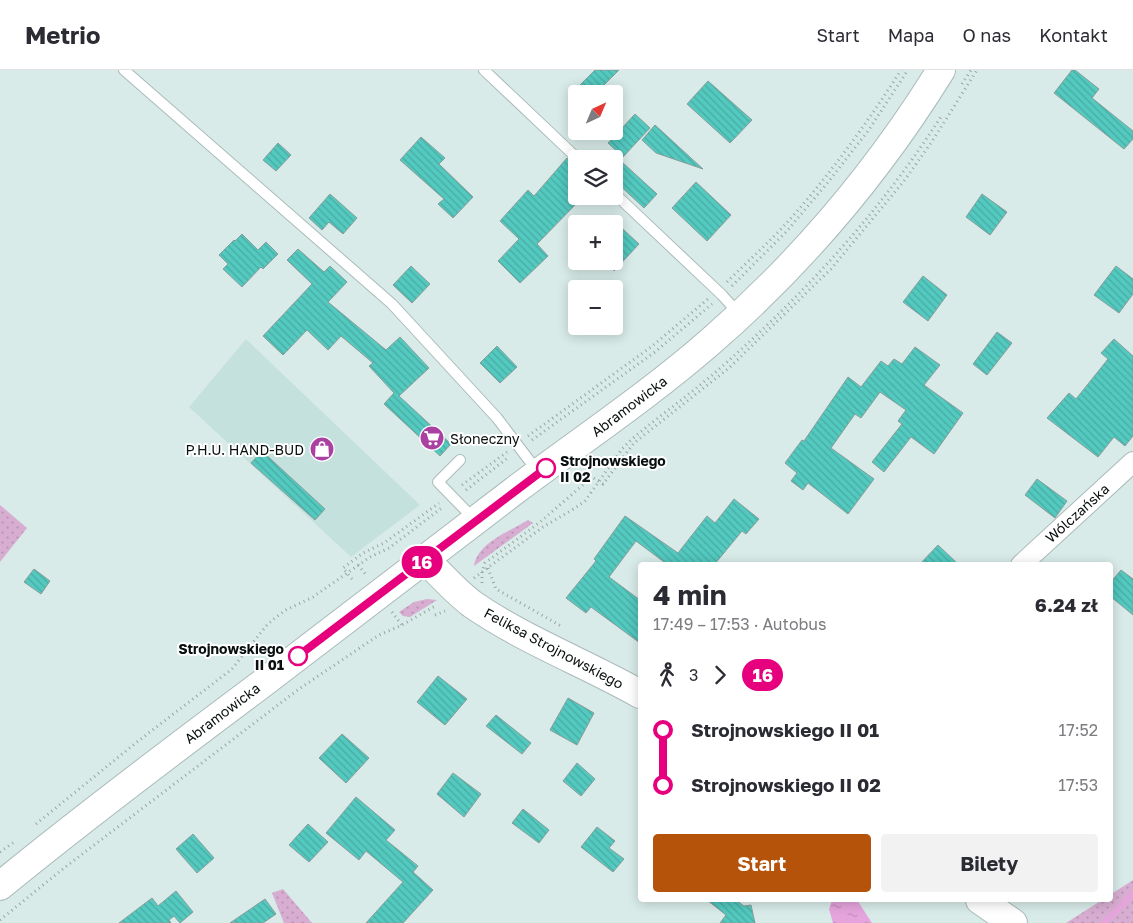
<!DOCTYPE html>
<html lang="pl">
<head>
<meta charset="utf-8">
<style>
	:root { --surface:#fff; --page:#f2f2f3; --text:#2b2b33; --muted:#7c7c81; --line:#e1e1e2; --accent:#b45309 }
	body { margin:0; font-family:"Golos Text",sans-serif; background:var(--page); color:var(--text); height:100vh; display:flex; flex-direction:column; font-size:19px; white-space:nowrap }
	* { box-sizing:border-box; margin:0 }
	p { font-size:16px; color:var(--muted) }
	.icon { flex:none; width:28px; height:28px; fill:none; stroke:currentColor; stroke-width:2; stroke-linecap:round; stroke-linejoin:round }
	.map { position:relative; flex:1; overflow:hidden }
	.details { position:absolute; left:638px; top:492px; width:475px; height:340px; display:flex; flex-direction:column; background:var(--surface); border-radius:5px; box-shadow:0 2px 12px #0003 }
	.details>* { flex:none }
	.badge { padding:0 10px; border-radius:16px; font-size:18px; line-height:32px }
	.needle { width:32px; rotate:44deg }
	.fabs { position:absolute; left:568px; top:15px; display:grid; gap:10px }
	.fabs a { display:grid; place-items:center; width:55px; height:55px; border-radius:5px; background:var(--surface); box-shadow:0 2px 12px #0003; font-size:25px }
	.map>.badge { position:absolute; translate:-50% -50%; box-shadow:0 0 0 2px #fff }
	.legs { display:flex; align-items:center; gap:8px; height:55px; padding:0 15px; font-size:16px }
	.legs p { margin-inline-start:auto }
	.overview { display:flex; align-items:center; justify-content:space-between; height:85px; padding:0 15px }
	h1 { font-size:28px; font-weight:700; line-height:38px }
	.primary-button { display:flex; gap:10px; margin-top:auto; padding:10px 15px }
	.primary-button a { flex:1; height:58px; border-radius:5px; background:var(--accent); color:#fff; font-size:20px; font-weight:700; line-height:58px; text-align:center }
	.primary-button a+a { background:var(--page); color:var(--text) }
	ul { padding:0 15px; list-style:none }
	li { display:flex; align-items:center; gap:18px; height:55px; font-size:19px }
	li i { display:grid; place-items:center; width:8px; height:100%; margin:0 6px; background:currentColor }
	li i::after { content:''; width:12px; height:12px; margin:-6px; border:4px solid; border-radius:50%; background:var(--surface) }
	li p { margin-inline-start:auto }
	li:first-child i { background:linear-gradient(#0000 50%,currentColor 0) }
	li:last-child i { background:linear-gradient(currentColor 50%,#0000 0) }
	header { display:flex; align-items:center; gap:30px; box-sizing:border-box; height:70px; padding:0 25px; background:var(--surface); border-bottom:1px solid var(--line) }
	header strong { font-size:24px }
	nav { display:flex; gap:28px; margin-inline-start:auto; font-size:18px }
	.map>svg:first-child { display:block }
	.built { fill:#c5e1de }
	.grass { fill:url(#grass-dots) }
	.water { fill:url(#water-ripples) }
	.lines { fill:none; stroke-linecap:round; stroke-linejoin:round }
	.stream { stroke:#e5a4dc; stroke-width:5.5 }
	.building { fill:url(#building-back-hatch); stroke:#8a9c99 }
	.lane-casing { stroke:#a9bbb9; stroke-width:12 }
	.street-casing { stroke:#a9bbb9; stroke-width:22 }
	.secondary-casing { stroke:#a9bbb9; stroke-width:30 }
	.primary-casing { stroke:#a9bbb9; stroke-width:30 }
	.path { stroke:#97a6a3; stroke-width:3; stroke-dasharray:1 4; stroke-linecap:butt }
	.lane { stroke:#fff; stroke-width:10 }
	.street { stroke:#fff; stroke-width:20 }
	.secondary { stroke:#fff; stroke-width:28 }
	.primary { stroke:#fff; stroke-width:28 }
	.line-1-casing { stroke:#fff; stroke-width:11 }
	.line-1 { stroke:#e6007e; stroke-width:8 }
	.stop-1-dot { fill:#fff; stroke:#e6007e; stroke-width:2.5 }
	.labels { text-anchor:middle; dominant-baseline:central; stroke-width:4; stroke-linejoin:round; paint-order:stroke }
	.street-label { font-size:14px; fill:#09100f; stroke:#fff }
	.poi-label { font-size:14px; fill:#09100f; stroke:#fff; text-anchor:start }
	.stop-label { font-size:14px; font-weight:bold; fill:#09100f; stroke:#fff; text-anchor:start }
</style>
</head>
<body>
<header>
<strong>Metrio</strong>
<nav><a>Start</a><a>Mapa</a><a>O nas</a><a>Kontakt</a></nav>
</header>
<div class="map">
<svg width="1133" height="853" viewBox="0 0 1133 853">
	<defs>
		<pattern id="grass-dots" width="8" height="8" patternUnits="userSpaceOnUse" patternTransform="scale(1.25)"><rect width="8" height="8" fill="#d7add1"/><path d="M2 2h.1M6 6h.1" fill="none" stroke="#b794b2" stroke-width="1.8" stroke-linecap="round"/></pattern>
		<pattern id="water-ripples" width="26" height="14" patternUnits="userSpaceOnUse" patternTransform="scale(1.25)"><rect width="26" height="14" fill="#e5a4dc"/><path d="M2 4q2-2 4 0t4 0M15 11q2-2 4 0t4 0" fill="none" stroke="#c38cbc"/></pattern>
		<pattern id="building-back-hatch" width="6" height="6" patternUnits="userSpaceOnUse" patternTransform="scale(1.25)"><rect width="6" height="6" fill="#53c9bf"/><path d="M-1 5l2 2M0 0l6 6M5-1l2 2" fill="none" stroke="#47aca3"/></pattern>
	</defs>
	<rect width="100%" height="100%" fill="#d8ebe8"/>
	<path class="built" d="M246,269L420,435L351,487L189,337Z"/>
	<g class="grass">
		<path d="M0,435L27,458L0,492Z"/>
		<path d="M528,450L533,453L474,496C478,472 509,462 528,450Z"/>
		<path d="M427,529L437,530L410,547L403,546L399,542L414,532Z"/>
		<path d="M1133,810V853H1066L1102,830H1110V825Z"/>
		<path d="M283,819L312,853H284L272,823Z"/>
	</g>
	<path class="water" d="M832,830H857L872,853H833L829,839Z"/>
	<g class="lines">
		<path class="stream" d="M1104,853L1133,824"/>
	</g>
	<g class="building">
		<path d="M595,0H619L595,24H571Z"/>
		<path d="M1072,0H1075L1099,19L1092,28L1133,61V69L1124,79L1054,23Z"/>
		<path d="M708,11L752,50L730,73L687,34Z"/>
		<path d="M635,44L650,58L623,87L608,73Z"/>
		<path d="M655,55L703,99L656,83L642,70Z"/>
		<path d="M421,67L445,88L439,94L473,127L453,148L438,134L444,129L400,90Z"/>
		<path d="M278,73L291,85L276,101L263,90Z"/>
		<path d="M567,88L576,97V134L537,174L548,186L520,213L498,191L519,169L500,151L528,120L534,126Z"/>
		<path d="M623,93L657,124L644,138L614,110V104Z"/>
		<path d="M696,112L731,145L707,171L672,138Z"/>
		<path d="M330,124L357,148L343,164L329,152L322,160L309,148Z"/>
		<path d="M982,124L1007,142L990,165L966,147Z"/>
		<path d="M614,151L639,174L614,201Z"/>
		<path d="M242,164L258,180L266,172L278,184L263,199L261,197L242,217L223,199L228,194L219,185L234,170L235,171Z"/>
		<path d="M298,179L324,202L330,196L347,212L328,232L386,280L400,267L429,298L399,326L451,374L440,386L384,334L394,323L369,296L373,293L341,266L328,280L307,260L283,285L263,266L312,214L287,190Z"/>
		<path d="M411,196L430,214L412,233L393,215Z"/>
		<path d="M1116,196L1133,209V224L1119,243L1094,225Z"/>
		<path d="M923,206L947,225L928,251L903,232Z"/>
		<path d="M997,262L1012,273L987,305L973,294Z"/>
		<path d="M1114,269L1133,286V366L1125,376L1114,367L1098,387L1047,348L1069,323L1076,329L1108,289L1101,283Z"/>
		<path d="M497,276L517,297L500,313L480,293Z"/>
		<path d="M915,277L940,295L924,315L963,343L934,384L911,367L884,402L872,392L902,354L898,351L906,340L880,322L861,348L855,344L831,378L874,409L848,444L808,413L803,420L791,411L797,403L785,393L802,370L804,371L848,307L861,317L881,291L888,296L894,289L902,294Z"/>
		<path d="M262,381L325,439L315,450L251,393Z"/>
		<path d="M1037,409L1067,431L1055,448L1025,425Z"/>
		<path d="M734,429L759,449L746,464L742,461L714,495H668L636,471L609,507L640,530V573L591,537L586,543L566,528L596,491L594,489L625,446L678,483L707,446L715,453Z"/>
		<path d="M938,475L959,495H919Z"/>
		<path d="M34,499L50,511L41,524L24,512Z"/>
		<path d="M1121,500L1133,509V545L1110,526V513Z"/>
		<path d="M438,606L467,629L445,655L417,632Z"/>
		<path d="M568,628L594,643L577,675L550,660Z"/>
		<path d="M496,645L531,673L522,684L486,656Z"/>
		<path d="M342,664L369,688L346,713L319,688Z"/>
		<path d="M577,693L595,709L581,726L563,711Z"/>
		<path d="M453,703L481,724L464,747L437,724Z"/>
		<path d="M356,727L395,760L386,770L418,796L413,802L433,820L403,853H366L403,812L366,781L359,790L326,763Z"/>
		<path d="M523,739L549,760L539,773L512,753Z"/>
		<path d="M308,754L328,772L309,792L289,775Z"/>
		<path d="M597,757L615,771L609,778L624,789L613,802L581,777Z"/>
		<path d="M193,764L214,788L197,803L176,779Z"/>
		<path d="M176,821L193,842L180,853L174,846L169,850L171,853H119L152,828L158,836Z"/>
		<path d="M265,829L276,844L263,853H230Z"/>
		<path d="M707,830H736L744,836L751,835L755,853H720L726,845Z"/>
	</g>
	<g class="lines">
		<defs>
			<g id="lane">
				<path d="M124,0L392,234L497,348L538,402"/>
				<path d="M484,0L578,89"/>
				<path d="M614,123L722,225L739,244"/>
				<path d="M460,390L438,412L475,450"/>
			</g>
			<path id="street" d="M1021,495L1133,392"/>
			<g id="secondary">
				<path d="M425,489C440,504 455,521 472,534C524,570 585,593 640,624"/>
				<path d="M980,830L1013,853"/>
			</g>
			<path id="primary" d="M0,816C84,747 172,681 259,616C344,551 429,486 514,421C579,372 648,326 710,272C801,193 878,102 941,0"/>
		</defs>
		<use href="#lane" class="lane-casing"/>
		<use href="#street" class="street-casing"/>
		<use href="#secondary" class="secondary-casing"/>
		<use href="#primary" class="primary-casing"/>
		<g class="path">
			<path d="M962,14L971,0"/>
			<path d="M727,212C745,194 764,177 782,158C826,110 866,55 901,0"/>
			<path d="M732,216L787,161L829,111L868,61L908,0"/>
			<path d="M528,366L651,277L708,229"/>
			<path d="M532,370L655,282L712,234"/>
			<path d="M462,415L507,382"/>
			<path d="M466,420L509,387"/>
			<path d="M358,495L367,506"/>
			<path d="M488,498L496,519L561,556"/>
			<path d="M474,508L543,457L572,440L585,431L622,379L632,369C663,343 696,320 726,293C809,219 883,138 942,45"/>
			<path d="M352,509L343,498L363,483L384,473L439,433"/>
			<path d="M482,513V502L485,493L539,453L592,407L603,414L634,373L729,298L831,199L904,111L931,73L977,0"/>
			<path d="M392,542L402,555"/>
			<path d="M435,545L445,541"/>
			<path d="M36,754L137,672L232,599L266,556L275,548L286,540L313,527L370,487L389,478L443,437"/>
			<path d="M0,782L14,772"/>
			<path d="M0,850L64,798L299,619L379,565L402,555L437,535"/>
		</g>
		<use href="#lane" class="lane"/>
		<use href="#street" class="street"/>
		<use href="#secondary" class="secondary"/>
		<use href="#primary" class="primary"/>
	</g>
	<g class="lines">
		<defs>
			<path id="line-1" d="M298,586L546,398"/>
		</defs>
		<use href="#line-1" class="line-1-casing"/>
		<use href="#line-1" class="line-1"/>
	</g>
	<defs>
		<symbol id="supermarket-disc" viewBox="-11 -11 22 22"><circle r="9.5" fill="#aa40a1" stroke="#fff"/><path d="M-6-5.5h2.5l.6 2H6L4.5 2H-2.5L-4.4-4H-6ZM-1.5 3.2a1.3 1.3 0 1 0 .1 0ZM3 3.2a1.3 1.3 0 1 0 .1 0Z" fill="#fff"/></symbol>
		<symbol id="shop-disc" viewBox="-11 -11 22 22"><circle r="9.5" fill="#aa40a1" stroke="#fff"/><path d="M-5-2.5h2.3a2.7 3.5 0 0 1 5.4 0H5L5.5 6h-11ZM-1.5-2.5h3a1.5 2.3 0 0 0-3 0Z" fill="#fff"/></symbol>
	</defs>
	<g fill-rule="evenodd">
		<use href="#supermarket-disc" x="418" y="354" width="28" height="28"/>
		<use href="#shop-disc" x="308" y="365" width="28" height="28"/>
	</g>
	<g class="stop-1-dot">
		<circle cx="546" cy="398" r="9"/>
		<circle cx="298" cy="586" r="9"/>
	</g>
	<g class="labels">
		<g class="street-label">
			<text transform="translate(629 336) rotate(-37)">Abramowicka</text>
			<text transform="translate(1077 443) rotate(-42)">Wólczańska</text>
			<text transform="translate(554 578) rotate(28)">Feliksa Strojnowskiego</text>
			<text transform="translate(222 643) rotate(-37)">Abramowicka</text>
		</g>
		<g class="poi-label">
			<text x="450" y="368">Słoneczny</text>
			<text x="304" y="379" text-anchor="end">P.H.U. HAND-BUD</text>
		</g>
		<g class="stop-label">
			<text x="560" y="390">Strojnowskiego<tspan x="560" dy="16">II 02</tspan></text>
			<text x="284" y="578" text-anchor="end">Strojnowskiego<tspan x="284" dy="16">II 01</tspan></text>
		</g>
	</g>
</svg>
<div class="fabs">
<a><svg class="needle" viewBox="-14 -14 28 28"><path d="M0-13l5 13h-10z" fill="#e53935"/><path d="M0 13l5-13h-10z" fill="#7c7c81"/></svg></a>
<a><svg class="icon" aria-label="layers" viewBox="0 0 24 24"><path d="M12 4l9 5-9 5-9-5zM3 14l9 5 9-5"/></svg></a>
<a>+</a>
<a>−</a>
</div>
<b class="badge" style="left:422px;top:492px;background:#e6007e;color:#fff">16</b>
<section class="details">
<div class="overview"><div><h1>4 min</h1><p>17:49 – 17:53 · Autobus</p></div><b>6.24 zł</b></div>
<div class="legs"><svg class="icon" aria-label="walk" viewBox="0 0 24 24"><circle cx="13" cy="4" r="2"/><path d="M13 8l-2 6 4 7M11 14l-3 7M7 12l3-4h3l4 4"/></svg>3<svg class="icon" aria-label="forward" viewBox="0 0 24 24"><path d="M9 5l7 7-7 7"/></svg><b class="badge" style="background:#e6007e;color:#fff">16</b></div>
<ul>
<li><i style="color:#e6007e"></i><b>Strojnowskiego II 01</b><p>17:52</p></li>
<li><i style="color:#e6007e"></i><b>Strojnowskiego II 02</b><p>17:53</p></li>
</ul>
<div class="primary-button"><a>Start</a><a>Bilety</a></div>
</section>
</div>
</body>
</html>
